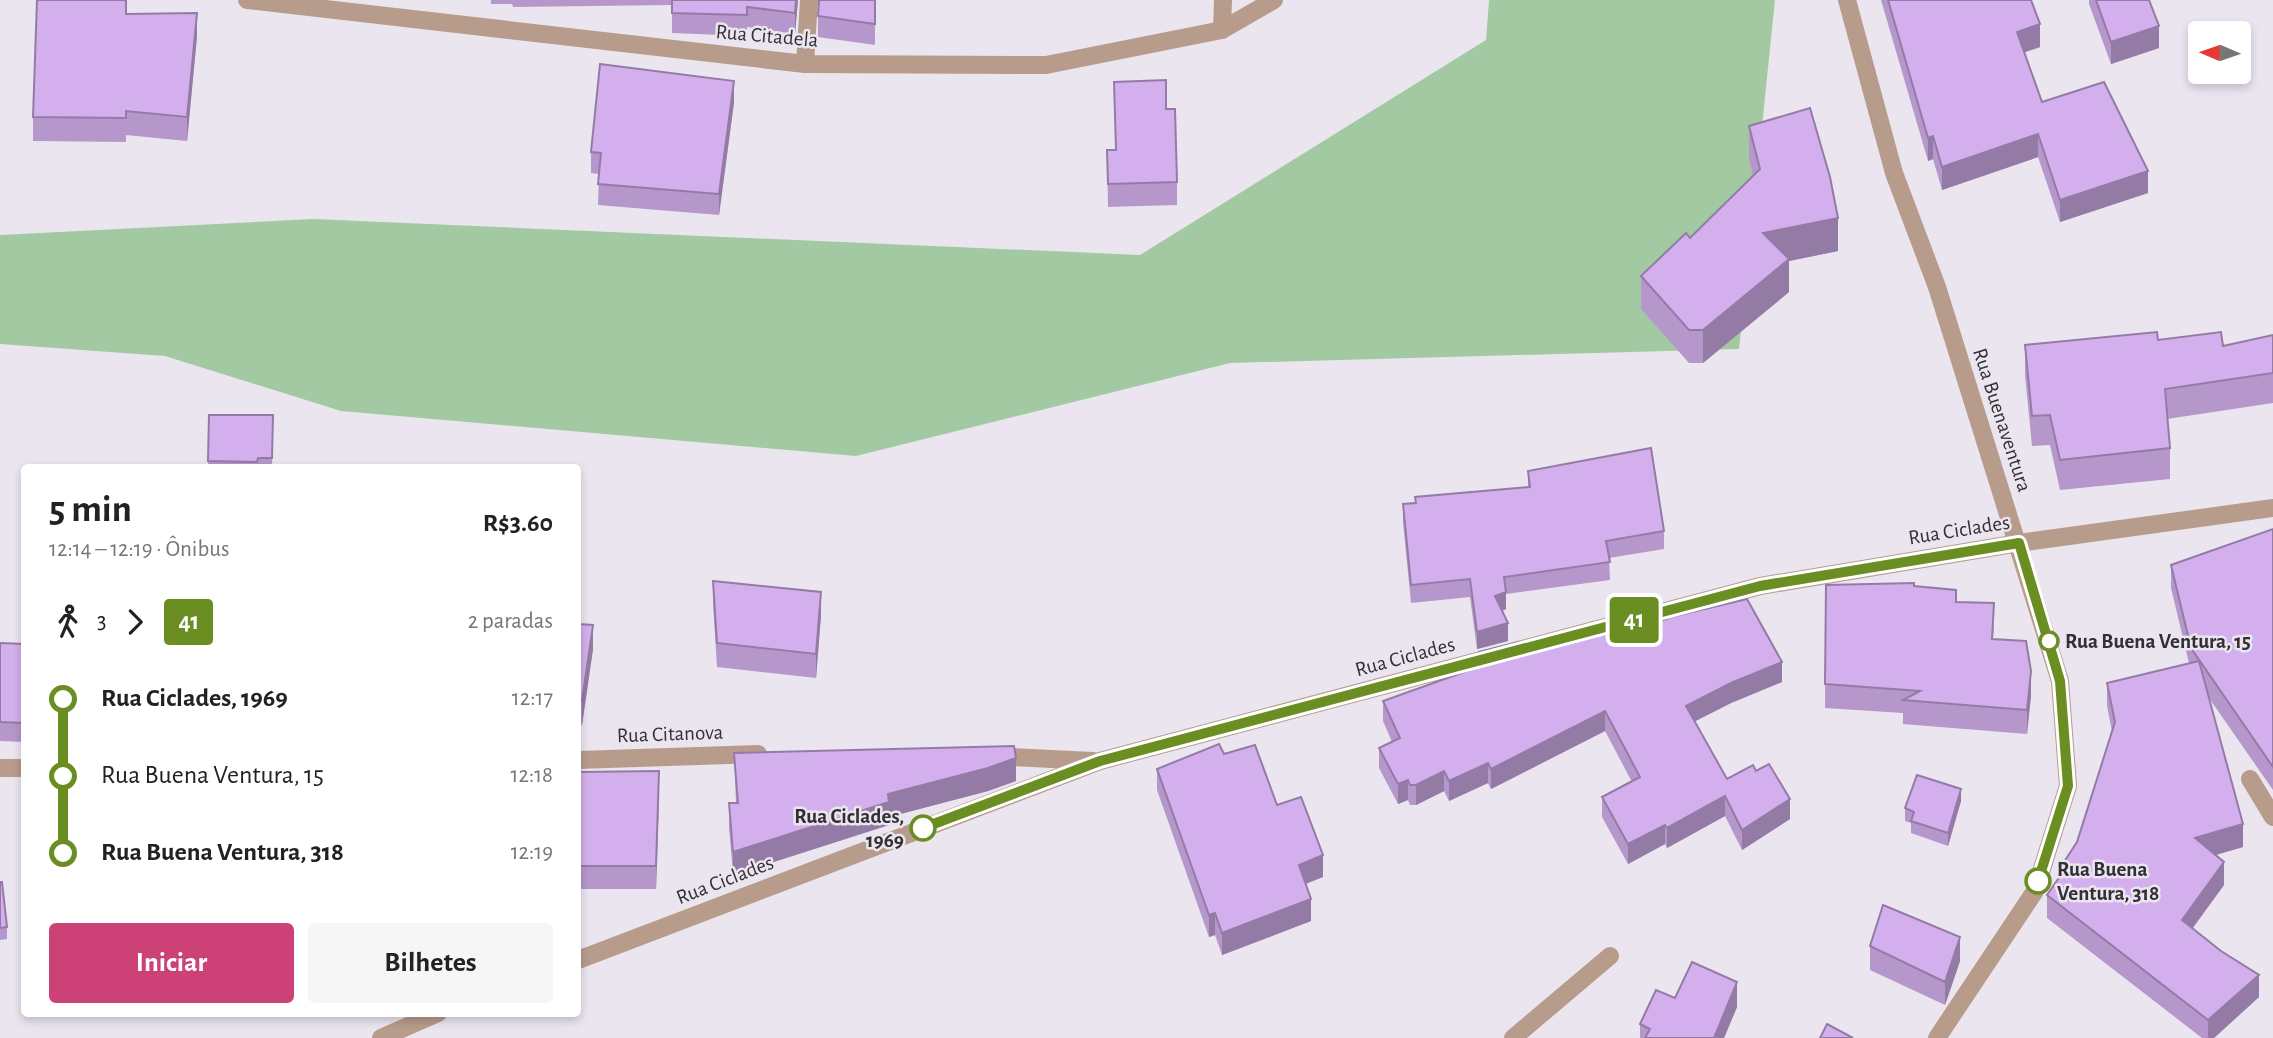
<!DOCTYPE html>
<html lang="pt">
<head>
<meta charset="utf-8">
<style>
	:root { --surface:#fff; --page:#f6f6f6; --text:#222; --muted:#767676; --accent:#cd4276 }
	body { margin:0; font-family:"Alegreya Sans",sans-serif; background:var(--page); color:var(--text); height:100vh; display:flex; flex-direction:column; font-size:26px; white-space:nowrap }
	* { box-sizing:border-box; margin:0 }
	p { font-size:23px; color:var(--muted) }
	.icon { flex:none; width:38px; height:38px; fill:none; stroke:currentColor; stroke-width:2; stroke-linecap:round; stroke-linejoin:round }
	.map { position:relative; flex:1; overflow:hidden }
	.panel { position:absolute; left:21px; top:464px; width:560px; height:553px; display:flex; flex-direction:column; background:var(--surface); border-radius:7px; box-shadow:0 4px 10px #0003 }
	.panel>* { flex:none }
	.badge { padding:0 14px; border-radius:5px; font-size:24px; line-height:46px }
	.needle { width:46px; rotate:272deg }
	.tools { position:absolute; left:2188px; top:21px; display:grid; gap:14px }
	.tools a { display:grid; place-items:center; width:63px; height:63px; border-radius:7px; background:var(--surface); box-shadow:0 4px 10px #0003; font-size:35px }
	.map>.badge { position:absolute; translate:-50% -50%; box-shadow:0 0 0 4px #fff }
	.legs { display:flex; align-items:center; gap:10px; height:77px; padding:0 28px; font-size:23px }
	.legs p { margin-inline-start:auto }
	.summary { display:flex; align-items:center; justify-content:space-between; height:119px; padding:0 28px }
	h1 { font-size:38px; font-weight:600; line-height:52px }
	.action { display:flex; gap:14px; margin-top:auto; padding:14px 28px }
	.action a { flex:1; height:80px; border-radius:7px; background:var(--accent); color:#fff; font-size:28px; font-weight:600; line-height:80px; text-align:center }
	.action a+a { background:var(--page); color:var(--text) }
	ul { padding:0 28px; list-style:none }
	li { display:flex; align-items:center; gap:24px; height:77px; font-size:26px }
	li i { display:grid; place-items:center; width:10px; height:100%; margin:0 9px; background:currentColor }
	li i::after { content:''; width:18px; height:18px; margin:-9px; border:5px solid; border-radius:50%; background:var(--surface) }
	li p { margin-inline-start:auto }
	li:first-child i { background:linear-gradient(#0000 50%,currentColor 0) }
	li:last-child i { background:linear-gradient(currentColor 50%,#0000 0) }
	.map>svg:first-child { display:block }
	.green { fill:#a2c9a1 }
	.lines { fill:none; stroke-linecap:round; stroke-linejoin:round }
	.service { stroke:#b89c8b; stroke-width:18 }
	.minor { stroke:#b89c8b; stroke-width:18 }
	.wall { fill:#b597cc }
	.shaded-wall { fill:#947ba6 }
	.building { fill:#d3b0ed; stroke:#947ba6; stroke-width:2 }
	.line-1-casing { stroke:#fff; stroke-width:16 }
	.line-1 { stroke:#6b8e23; stroke-width:10 }
	.stop-1-dot { fill:#fff; stroke:#6b8e23; stroke-width:3.5 }
	.labels { text-anchor:middle; dominant-baseline:central; stroke-width:5; stroke-linejoin:round; paint-order:stroke }
	.street-label { font-size:21px; fill:#333034; stroke:#ebe5f0 }
	.stop-label { font-size:21px; font-weight:bold; fill:#333034; stroke:#ebe5f0; text-anchor:start }
</style>
</head>
<body>
<div class="map">
<svg width="2273" height="1038" viewBox="0 0 2273 1038">
	<rect width="100%" height="100%" fill="#ebe5f0"/>
	<path class="green" d="M1489,0H1775L1739,349L1230,363L856,456L341,411L165,356L0,344V235L313,219L1140,255L1486,40Z"/>
	<g class="lines">
		<g class="service">
			<path d="M2250,779L2273,817"/>
			<path d="M1513,1038L1610,956"/>
		</g>
		<g class="minor">
			<path d="M247,0L805,64L1046,65L1222,30L1274,0"/>
			<path d="M1847,0L1894,173L1937,287L2060,681L2068,786L2035,891L1937,1038"/>
			<path d="M1222,30L1223,0"/>
			<path d="M805,64L809,0"/>
			<path d="M992,756L1093,761"/>
			<path d="M578,760L758,754"/>
			<path d="M0,768H24"/>
			<path d="M578,960L1100,761L1760,586L2019,543L2273,508"/>
			<path d="M381,1038L438,1013"/>
		</g>
	</g>
	<g class="wall">
		<path d="M491,0H798L795,34L747,27V36L672,33V5L513,7L512,4H491Z"/>
		<path d="M875,0V45L818,37V16Z"/>
		<path d="M1881,0H2031L2040,47L2025,52L2042,102L2148,193L2060,222L2038,157L1942,190L1933,159L1928,161Z"/>
		<path d="M2089,0H2149L2159,48L2111,64L2089,4Z"/>
		<path d="M126,14L197,36L187,141L126,135V142L33,141V117Z"/>
		<path d="M734,102L719,215L598,205L599,174L591,173V152Z"/>
		<path d="M1166,109L1177,182V205L1108,207L1107,150H1115Z"/>
		<path d="M1749,126L1838,251L1789,261V292L1703,363H1689L1641,309V276L1690,238L1753,176L1749,159Z"/>
		<path d="M2273,335V403L2167,419L2170,448V479L2060,490L2050,445L2032,446L2025,375V345L2158,340L2223,346Z"/>
		<path d="M209,415H273L272,467H208Z"/>
		<path d="M1528,471L1664,531V549L1609,558L1610,580L1506,594V609L1502,611L1508,641L1477,649L1470,597L1411,603L1403,522V504L1528,487Z"/>
		<path d="M2273,529V790L2209,698L2243,847L2215,855L2224,885L2193,928L2259,997L2214,1038H2202L2047,918V895L2064,871V862L2077,842L2112,731L2107,706V683L2189,663L2171,588V565Z"/>
		<path d="M713,581L821,615L816,678L717,667L713,604Z"/>
		<path d="M1826,585L1914,586L1956,602L1994,626L1993,639L2031,695L2027,734L1903,724V713L1825,708Z"/>
		<path d="M578,624L593,649L582,725H578Z"/>
		<path d="M0,643L24,644V742L0,741Z"/>
		<path d="M1479,652H1524L1782,682L1731,703L1695,721L1727,779L1756,771L1790,819L1742,850L1725,816L1667,848L1665,844L1628,864L1602,817V797L1632,782L1605,731L1491,789L1488,783L1449,801L1444,791L1416,805H1410L1408,800L1398,804L1379,768V748L1392,742L1383,721V701L1479,667Z"/>
		<path d="M734,753L1016,781L988,791L889,817V825L733,875L729,827V803H736Z"/>
		<path d="M1224,754L1277,805L1323,877L1306,884L1311,921L1222,955L1215,935L1209,937L1157,790V769Z"/>
		<path d="M578,772L659,794L656,889H578Z"/>
		<path d="M1961,801L1948,846L1911,833V823L1905,821V808Z"/>
		<path d="M0,882L7,927V939L0,940Z"/>
		<path d="M1870,946L1960,961L1945,1005L1870,970Z"/>
		<path d="M1675,998L1737,1007L1724,1038H1640V1024Z"/>
	</g>
	<g class="shaded-wall">
		<path d="M796,0H798L795,34V13Z"/>
		<path d="M197,13V36L187,141V117Z"/>
		<path d="M2040,24V47L2017,55V32Z"/>
		<path d="M2159,26V48L2111,64V42Z"/>
		<path d="M734,81V102L719,215V194Z"/>
		<path d="M2038,134V157L1942,190V167Z"/>
		<path d="M1933,136V159L1928,161V138Z"/>
		<path d="M2148,171V193L2060,222V200Z"/>
		<path d="M1838,218V251L1789,261V292L1703,363V330L1763,233Z"/>
		<path d="M821,592V615L816,678V654Z"/>
		<path d="M1506,592V609L1495,614V596Z"/>
		<path d="M1508,623V641L1477,649V632Z"/>
		<path d="M593,625V649L582,725V701Z"/>
		<path d="M1782,662V682L1731,703L1686,726V706L1731,683Z"/>
		<path d="M2031,671V695L2027,734V710Z"/>
		<path d="M1605,711V731L1491,789V769Z"/>
		<path d="M1016,758V781L988,791L889,817V825L733,875V852L888,794Z"/>
		<path d="M1488,763V783L1449,801V781Z"/>
		<path d="M659,771V794L656,889V866Z"/>
		<path d="M1444,771V791L1416,805V785Z"/>
		<path d="M1408,780V800L1398,804V784Z"/>
		<path d="M1961,789V801L1948,846V833Z"/>
		<path d="M1725,796V816L1667,848V828Z"/>
		<path d="M1790,799V819L1742,850V830Z"/>
		<path d="M2243,824V847L2195,861V838Z"/>
		<path d="M1665,825V844L1628,864V844Z"/>
		<path d="M1323,855V877L1299,886V865Z"/>
		<path d="M2224,862V885L2182,942V920Z"/>
		<path d="M1311,899V921L1222,955V933Z"/>
		<path d="M1215,913V935L1209,937V915Z"/>
		<path d="M1960,937V961L1945,1005V982Z"/>
		<path d="M2259,975V997L2214,1038H2208V1020Z"/>
		<path d="M1737,982V1007L1724,1038H1714Z"/>
	</g>
	<g class="building">
		<path d="M37,0H126V14L197,13L187,117L126,111V118L33,117Z"/>
		<path d="M672,0H796L795,13L747,7V15L672,13Z"/>
		<path d="M819,0H875V24L818,16Z"/>
		<path d="M1888,0H2031L2040,24L2017,32L2042,102L2104,82L2148,171L2060,200L2038,134L1942,167L1933,136L1928,138Z"/>
		<path d="M2096,0H2149L2159,26L2111,42Z"/>
		<path d="M600,64L734,81L719,194L598,184L601,153L591,152Z"/>
		<path d="M1166,80V109H1175L1177,182L1108,184L1107,150H1116L1114,82Z"/>
		<path d="M1810,108L1830,177L1838,218L1763,233L1789,259L1703,330H1689L1641,276L1686,233L1690,238L1760,169L1749,126Z"/>
		<path d="M2157,332L2158,340L2221,332L2223,346L2273,335V373L2165,389L2170,448L2060,460L2050,415L2032,416L2025,345Z"/>
		<path d="M209,415H273L272,458H258L257,462L208,461Z"/>
		<path d="M1651,448L1664,531L1606,541L1610,562L1504,577L1506,592L1495,596L1508,623L1477,632L1470,579L1411,585L1403,504L1416,503L1415,497L1530,487L1528,471Z"/>
		<path d="M2273,529V767L2191,648L2171,565Z"/>
		<path d="M713,581L821,592L816,654L717,643Z"/>
		<path d="M1914,583V586L1956,590V602L1994,603L1992,639L2026,641L2031,671L2027,710L1903,700L1920,691L1825,684L1826,585Z"/>
		<path d="M1747,599L1782,662L1731,683L1686,706L1727,779L1753,765L1756,771L1769,764L1790,799L1742,830L1725,796L1667,828L1665,825L1628,844L1602,797L1640,777L1605,711L1491,769L1488,763L1449,781L1444,771L1416,785H1410L1408,780L1398,784L1379,748L1400,738L1383,701L1481,666L1479,652L1519,642L1524,652L1625,628L1638,630L1671,617Z"/>
		<path d="M578,624L593,625L582,701H578Z"/>
		<path d="M0,643L24,644V723L0,722Z"/>
		<path d="M2199,661L2243,824L2195,838L2224,862L2182,920L2221,951L2259,975L2208,1020L2047,895L2067,866L2064,862L2077,842L2115,722L2107,683Z"/>
		<path d="M1219,744L1224,754L1255,745L1277,805L1301,797L1323,855L1299,865L1311,899L1222,933L1215,913L1209,915L1157,769Z"/>
		<path d="M1014,746L1016,758L988,768L888,794L889,802L733,852L729,803H738L734,753Z"/>
		<path d="M659,771L656,866H578V772Z"/>
		<path d="M1917,775L1961,789L1948,833L1911,821L1914,812L1905,808Z"/>
		<path d="M0,882H2L7,927L0,928Z"/>
		<path d="M1883,905L1960,937L1945,982L1870,946Z"/>
		<path d="M1692,962L1737,982L1714,1038H1645L1650,1029L1640,1024L1656,990L1675,998Z"/>
		<path d="M1827,1024L1853,1038H1820Z"/>
	</g>
	<g class="lines">
		<defs>
			<path id="line-1" d="M923,828L1100,761L1760,586L2019,543L2060,681L2068,786L2038,881"/>
		</defs>
		<use href="#line-1" class="line-1-casing"/>
		<use href="#line-1" class="line-1"/>
	</g>
	<g class="stop-1-dot">
		<circle cx="2049" cy="641" r="9"/>
		<circle cx="923" cy="828" r="12"/>
		<circle cx="2038" cy="881" r="12"/>
	</g>
	<g class="labels">
		<g class="street-label">
			<text transform="translate(767 36) rotate(5)">Rua Citadela</text>
			<text transform="translate(2002 420) rotate(72)">Rua Buenaventura</text>
			<text transform="translate(1959 530) rotate(-9)">Rua Ciclades</text>
			<text transform="translate(1405 657) rotate(-15)">Rua Ciclades</text>
			<text transform="translate(670 734) rotate(-2)">Rua Citanova</text>
			<text transform="translate(725 880) rotate(-21)">Rua Ciclades</text>
		</g>
		<g class="stop-label">
			<text x="2065" y="641">Rua Buena Ventura, 15</text>
			<text x="904" y="816" text-anchor="end">Rua Ciclades,<tspan x="904" dy="24">1969</tspan></text>
			<text x="2057" y="869">Rua Buena<tspan x="2057" dy="24">Ventura, 318</tspan></text>
		</g>
	</g>
</svg>
<div class="tools">
<a><svg class="needle" viewBox="-14 -14 28 28"><path d="M0-13l5 13h-10z" fill="#e53935"/><path d="M0 13l5-13h-10z" fill="#767676"/></svg></a>
</div>
<b class="badge" style="left:1634px;top:620px;background:#6b8e23;color:#fff">41</b>
<section class="panel">
<div class="summary"><div><h1>5 min</h1><p>12:14 – 12:19 · Ônibus</p></div><b>R$3.60</b></div>
<div class="legs"><svg class="icon" aria-label="walk" viewBox="0 0 24 24"><circle cx="13" cy="4" r="2"/><path d="M13 8l-2 6 4 7M11 14l-3 7M7 12l3-4h3l4 4"/></svg>3<svg class="icon" aria-label="forward" viewBox="0 0 24 24"><path d="M9 5l7 7-7 7"/></svg><b class="badge" style="background:#6b8e23;color:#fff">41</b><p>2 paradas</p></div>
<ul>
<li><i style="color:#6b8e23"></i><b>Rua Ciclades, 1969</b><p>12:17</p></li>
<li><i style="color:#6b8e23"></i><span>Rua Buena Ventura, 15</span><p>12:18</p></li>
<li><i style="color:#6b8e23"></i><b>Rua Buena Ventura, 318</b><p>12:19</p></li>
</ul>
<div class="action"><a>Iniciar</a><a>Bilhetes</a></div>
</section>
</div>
</body>
</html>
